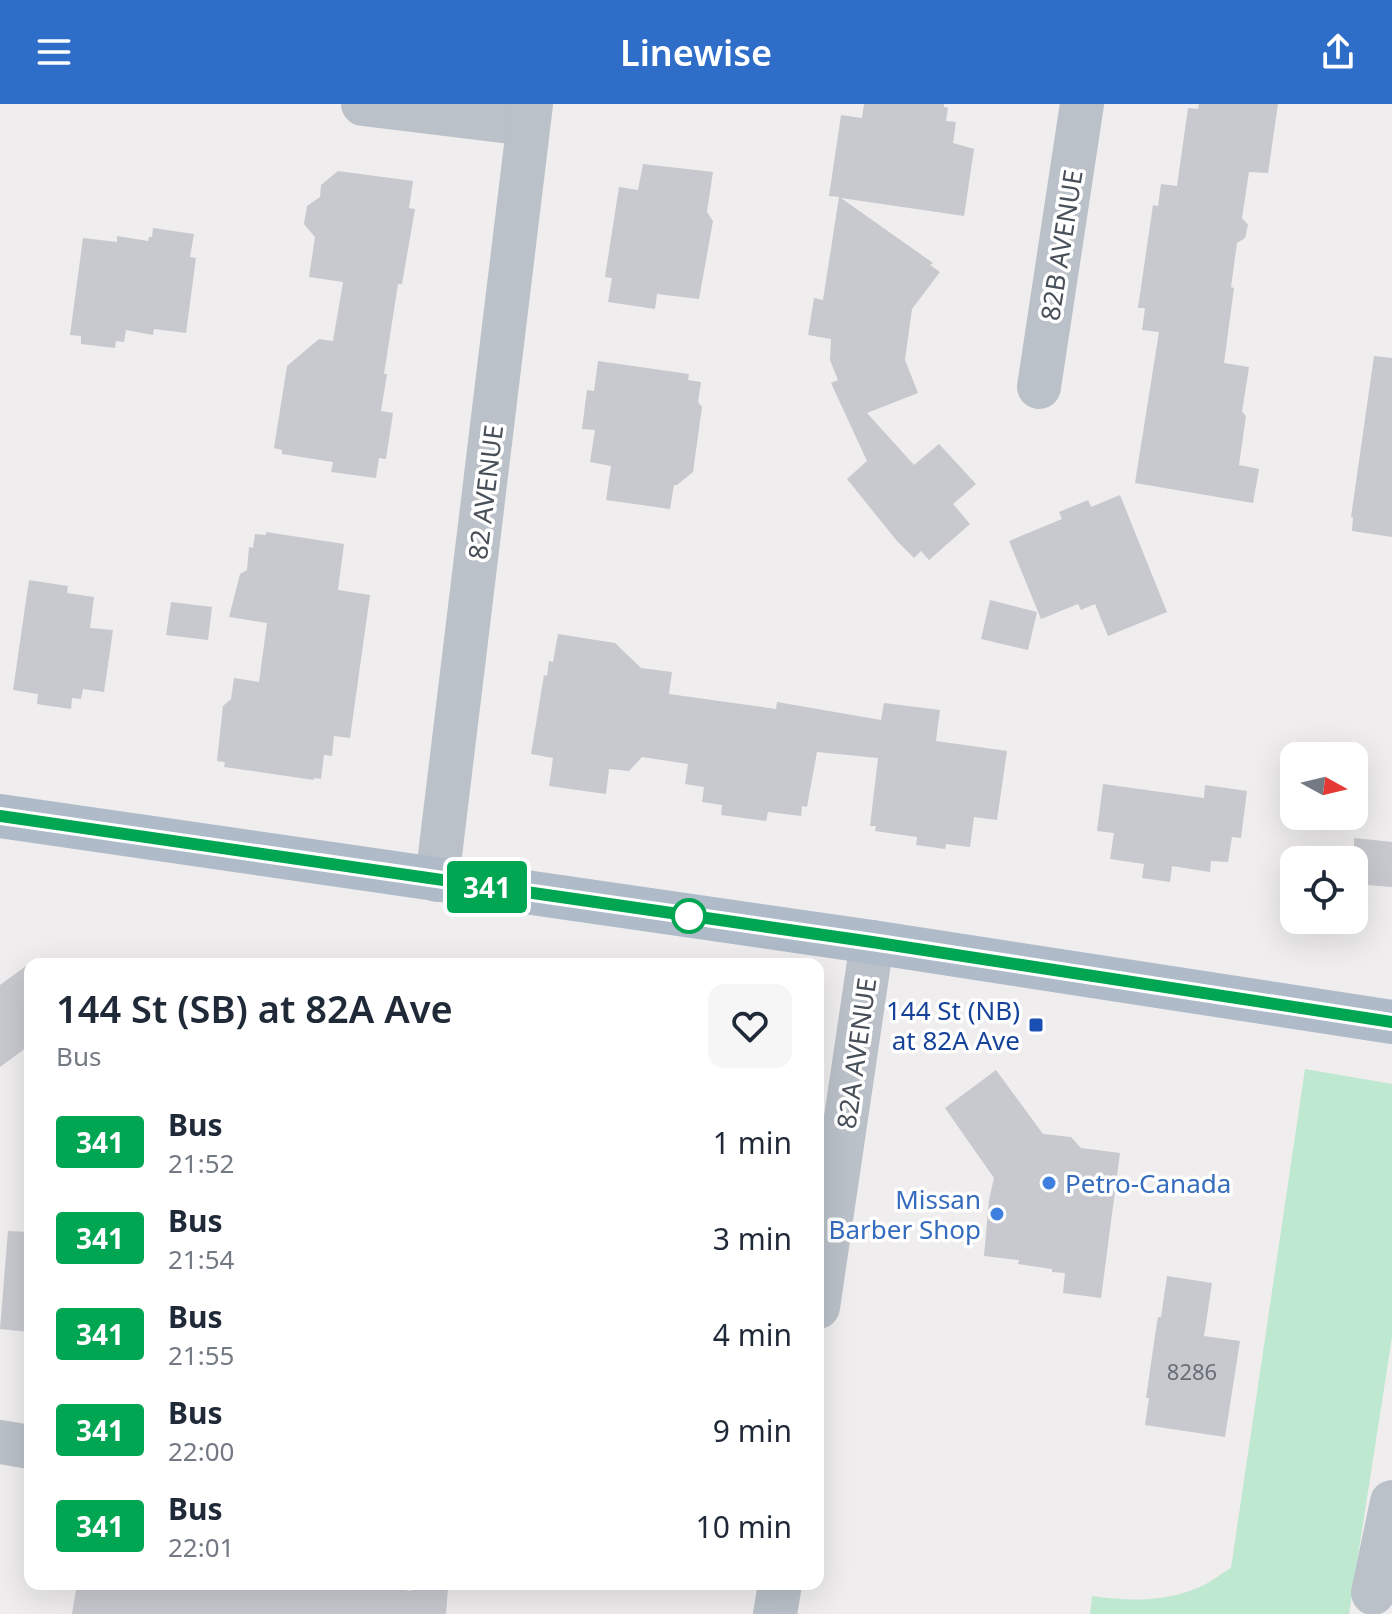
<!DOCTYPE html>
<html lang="en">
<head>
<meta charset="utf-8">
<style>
	:root { --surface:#fff; --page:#f6f6f7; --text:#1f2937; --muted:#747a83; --accent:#2e6dc8 }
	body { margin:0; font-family:"Noto Sans",sans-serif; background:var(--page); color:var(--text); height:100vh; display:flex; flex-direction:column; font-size:30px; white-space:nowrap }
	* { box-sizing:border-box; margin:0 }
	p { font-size:26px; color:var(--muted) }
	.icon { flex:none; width:44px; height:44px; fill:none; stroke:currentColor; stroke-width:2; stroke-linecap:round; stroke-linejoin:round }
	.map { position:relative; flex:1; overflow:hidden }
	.sheet { position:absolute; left:24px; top:854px; width:800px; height:632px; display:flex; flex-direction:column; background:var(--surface); border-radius:16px; box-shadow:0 8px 32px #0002 }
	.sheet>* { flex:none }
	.badge { padding:0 16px; border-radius:6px; font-size:28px; line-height:52px }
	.needle { width:52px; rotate:98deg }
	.controls { position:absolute; left:1280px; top:638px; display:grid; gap:16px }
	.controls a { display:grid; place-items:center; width:88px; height:88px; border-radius:16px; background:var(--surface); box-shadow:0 8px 32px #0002; font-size:40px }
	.map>.badge { position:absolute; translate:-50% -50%; box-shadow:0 0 0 4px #fff }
	.round { display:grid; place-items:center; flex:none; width:84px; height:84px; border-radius:16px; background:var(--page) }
	.summary { display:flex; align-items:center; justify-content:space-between; height:136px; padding:0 32px }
	h1 { font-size:38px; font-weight:600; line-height:60px }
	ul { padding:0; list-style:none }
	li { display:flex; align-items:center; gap:24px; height:96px; padding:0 32px }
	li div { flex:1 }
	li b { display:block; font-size:30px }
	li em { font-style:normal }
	li .badge { min-width:88px; font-weight:700; text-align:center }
	header { display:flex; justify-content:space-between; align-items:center; height:104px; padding:0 32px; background:var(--accent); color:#fff; font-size:36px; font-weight:600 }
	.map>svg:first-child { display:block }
	.green { fill:#bfe8d0 }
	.building { fill:#c7c9cf }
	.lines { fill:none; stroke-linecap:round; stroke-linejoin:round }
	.minor { stroke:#bac1c8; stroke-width:44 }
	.major { stroke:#afbbc9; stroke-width:44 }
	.line-casing { stroke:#fff; stroke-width:18 }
	.line { stroke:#00a651; stroke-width:12 }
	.stop-dot { fill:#fff; stroke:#00a651; stroke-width:4 }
	.transit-dot { fill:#1a4fb4; stroke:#fff; stroke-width:3 }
	.shop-dot { fill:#3f7fe0; stroke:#fff; stroke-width:3 }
	.labels { text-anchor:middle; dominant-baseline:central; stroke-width:7; stroke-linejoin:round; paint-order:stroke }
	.number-label { font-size:22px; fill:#676e76 }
	.street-label { font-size:26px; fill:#474f58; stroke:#fff }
	.transit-label { font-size:26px; fill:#164399; stroke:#fff; text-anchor:end }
	.shop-label { font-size:26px; fill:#366cbe; stroke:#fff; text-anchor:start }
</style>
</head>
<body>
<header><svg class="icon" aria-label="menu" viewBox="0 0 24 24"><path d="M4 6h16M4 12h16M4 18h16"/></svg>Linewise<svg class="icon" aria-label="share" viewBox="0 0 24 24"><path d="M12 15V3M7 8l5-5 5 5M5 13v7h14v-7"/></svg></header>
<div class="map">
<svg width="1392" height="1510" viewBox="0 0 1392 1510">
	<rect width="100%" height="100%" fill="#efeded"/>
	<path class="green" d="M1305,965L1392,980V1233L1349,1510H1090L1092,1492C1126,1497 1160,1498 1192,1486C1206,1482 1219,1471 1231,1464Z"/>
	<g class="building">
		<path d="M864,0H944V3L948,4L946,17L956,18L953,39L974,45L964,112L841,94L933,159L930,161L940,168L912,205L905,256L918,289L867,309L914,361L939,340L976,380L953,400L970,420L929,456L921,447L914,454L897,437L847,375L867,357L831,279L838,276L830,256L831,235L808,231L814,194L823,196L839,93L829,92L841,11L862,14Z"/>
		<path d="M1199,0H1278L1268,69L1249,68L1242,114L1248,121L1245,134L1237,139L1231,183L1234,184L1224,259L1249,263L1242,308L1246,312L1239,361L1259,365L1253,399L1135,379L1159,228L1142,226L1145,204H1138L1153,101L1158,102L1161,80L1177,82L1188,4L1198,5Z"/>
		<path d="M643,60L713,68L707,108L713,117L699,195L657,190L655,205L608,198L612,174L605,173L619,83L638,86Z"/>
		<path d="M338,67L413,77L409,104L415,105L402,180H398L384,270H387L381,307L393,309L386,355L379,354L376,374L331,368L333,358L282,350V346L274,344L287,262L319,235L333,237L343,178L309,173L315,133L304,120L307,102L320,93L321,81Z"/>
		<path d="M153,124L194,130L190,153L196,154L186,229L154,225L153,231L126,226L124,238L116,237L115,244L81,240V232L70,231L83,134L117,138V132L148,137L149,133H152Z"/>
		<path d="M1374,252L1392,254V433L1352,427L1353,413H1351Z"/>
		<path d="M598,257L689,270L688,276L701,278L698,298L702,303L693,368L677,381H674L670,405L606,396L611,362L590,358L595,326L582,325L587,286L594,287Z"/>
		<path d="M1120,391L1167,508L1108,532L1095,500L1081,506L1078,500L1041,515L1009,437L1062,415L1059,408L1088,396L1091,403Z"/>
		<path d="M266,428L344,440L338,486L370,491L350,634L334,632L332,652L324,651L321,675L314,674V676L224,663L225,658L217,657L223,602L231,595L234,574L259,578L267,519L229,513L240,470L247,466L249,443L253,444L255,430L266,431Z"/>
		<path d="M29,476L68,482L67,489L94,493L90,524L113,526L104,588L83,585L81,595L72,594L71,605L37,600L38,590L13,586Z"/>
		<path d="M990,496L1037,508L1028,546L981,535Z"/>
		<path d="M171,498L212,503L208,536L166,531Z"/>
		<path d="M558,530L615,539L641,564L672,568L669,590L776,605L777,598L881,616L884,599L940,606L936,637L1007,647L997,716L974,713L970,743L946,740L945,745L916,741L917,733L875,727L876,722H870L878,654L817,648L807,703L802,702L801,712L768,708L766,717L721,711L722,701L702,698L704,683L685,680L688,660L642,653L629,667L609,665L606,690L549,682L553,654L531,650L544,571L547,572L549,557L553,558Z"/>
		<path d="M1103,680L1204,694L1205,681L1247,687L1241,734L1232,733L1228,758L1211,757L1210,768L1172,762L1170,778L1142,774L1144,760L1110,755L1114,729L1097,727Z"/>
		<path d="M1354,734L1392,738V783L1354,780Z"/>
		<path d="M30,859V941L0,963V881Z"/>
		<path d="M996,966L1043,1030L1071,1033L1081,1044L1120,1049L1101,1194L1063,1189L1065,1169L1052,1168V1165L1018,1160L1019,1156L984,1152L989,1096L994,1074L945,1004Z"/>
		<path d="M8,1127L30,1128V1228L0,1225Z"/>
		<path d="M1167,1172L1212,1179L1204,1232L1240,1237L1225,1333L1145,1321L1149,1294H1146L1157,1218L1158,1213H1161Z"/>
		<path d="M77,1480H367L411,1487L412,1480L448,1483L446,1510H72Z"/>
	</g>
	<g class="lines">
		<g class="minor">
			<path d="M363,0L528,20"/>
			<path d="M1039,283L1082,0"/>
			<path d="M437,776L531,0"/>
			<path d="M818,1203L872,838"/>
			<path d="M0,1338L30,1343"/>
			<path d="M1373,1489L1392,1398"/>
			<path d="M775,1510L780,1480"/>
		</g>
		<path class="major" d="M0,712L872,838L1392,918"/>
	</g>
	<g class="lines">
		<defs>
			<path id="line" d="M0,712L872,838L1392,918"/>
		</defs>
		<use href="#line" class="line-casing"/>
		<use href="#line" class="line"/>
	</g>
	<circle class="stop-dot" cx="689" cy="812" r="16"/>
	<rect class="transit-dot" x="1028" y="913" width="16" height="16" rx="4"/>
	<g class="shop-dot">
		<circle cx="1049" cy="1079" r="8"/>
		<circle cx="997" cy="1110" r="8"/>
	</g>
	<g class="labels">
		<g class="number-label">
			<text x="1192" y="1267">8286</text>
		</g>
		<g class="street-label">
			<text transform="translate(1061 141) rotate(-81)">82B AVENUE</text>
			<text transform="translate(485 388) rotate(-83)">82 AVENUE</text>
			<text transform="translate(856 949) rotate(-82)">82A AVENUE</text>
		</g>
		<g class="transit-label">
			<text x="1020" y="906">144 St (NB)<tspan x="1020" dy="30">at 82A Ave</tspan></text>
		</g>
		<g class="shop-label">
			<text x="1065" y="1079">Petro-Canada</text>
			<text x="981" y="1095" text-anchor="end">Missan<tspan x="981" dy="30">Barber Shop</tspan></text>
		</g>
	</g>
</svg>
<div class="controls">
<a><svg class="needle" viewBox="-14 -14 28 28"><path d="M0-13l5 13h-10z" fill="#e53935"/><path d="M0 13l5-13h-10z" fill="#747a83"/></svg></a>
<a><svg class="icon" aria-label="locate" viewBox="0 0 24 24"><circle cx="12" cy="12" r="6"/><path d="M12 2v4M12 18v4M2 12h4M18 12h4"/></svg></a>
</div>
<b class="badge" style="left:487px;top:783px;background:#00a651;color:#fff">341</b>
<section class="sheet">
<div class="summary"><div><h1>144 St (SB) at 82A Ave</h1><p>Bus</p></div><a class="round"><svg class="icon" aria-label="heart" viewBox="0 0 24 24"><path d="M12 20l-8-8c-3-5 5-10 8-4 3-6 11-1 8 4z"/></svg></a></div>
<ul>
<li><span class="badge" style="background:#00a651;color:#fff">341</span><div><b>Bus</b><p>21:52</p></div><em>1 min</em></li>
<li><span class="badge" style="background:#00a651;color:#fff">341</span><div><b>Bus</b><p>21:54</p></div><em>3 min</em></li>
<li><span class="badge" style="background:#00a651;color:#fff">341</span><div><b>Bus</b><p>21:55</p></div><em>4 min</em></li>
<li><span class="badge" style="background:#00a651;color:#fff">341</span><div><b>Bus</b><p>22:00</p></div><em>9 min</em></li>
<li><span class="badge" style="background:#00a651;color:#fff">341</span><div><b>Bus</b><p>22:01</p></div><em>10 min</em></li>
</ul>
</section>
</div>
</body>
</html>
